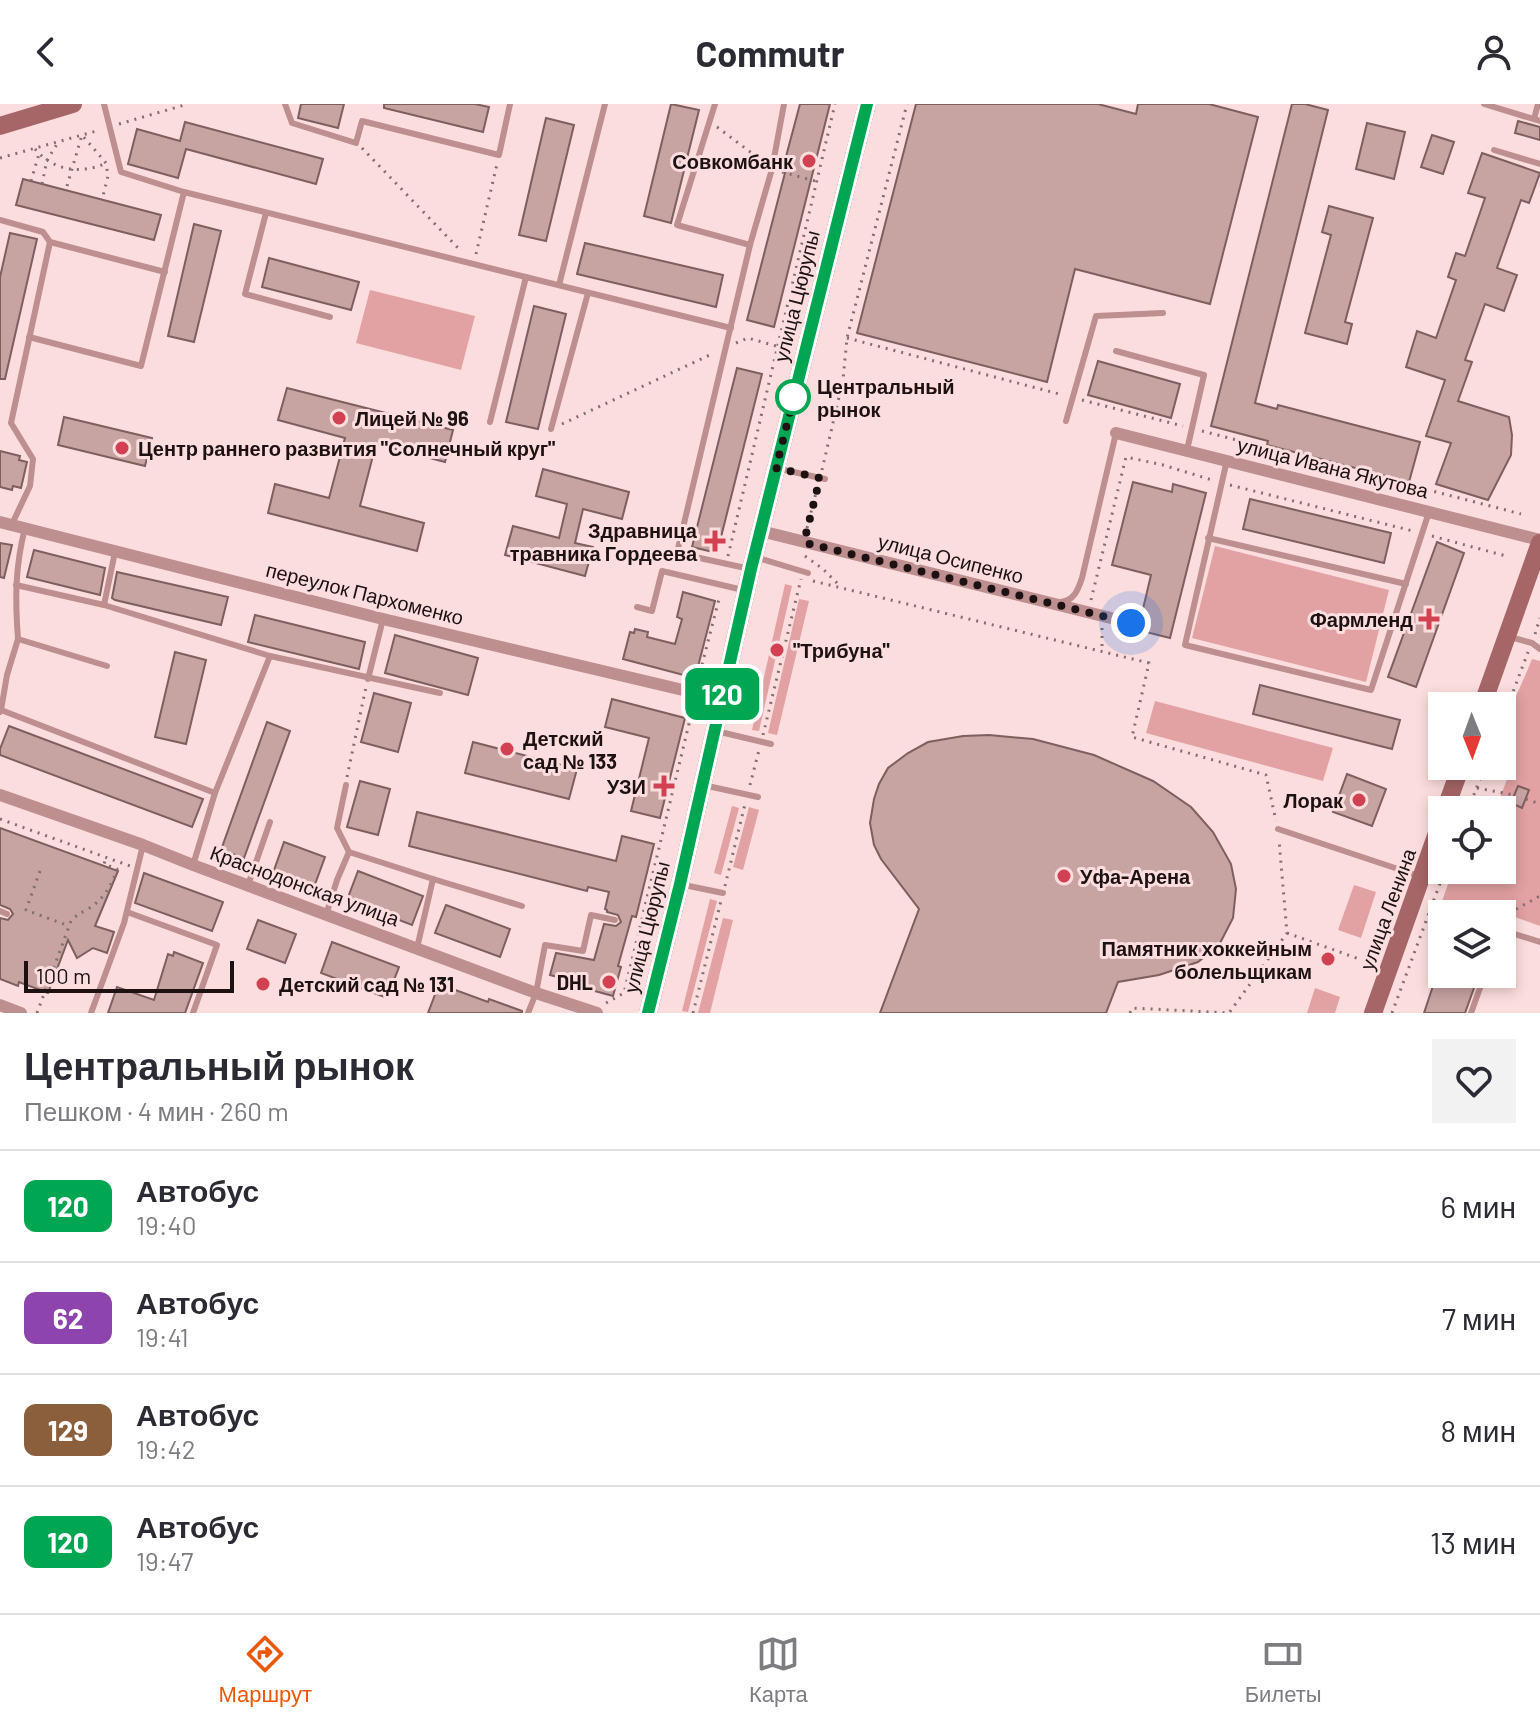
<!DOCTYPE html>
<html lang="ru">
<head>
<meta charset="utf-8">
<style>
	:root { --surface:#fff; --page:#f2f2f3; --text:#2b2b33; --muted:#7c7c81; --line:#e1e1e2; --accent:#ea580c }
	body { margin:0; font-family:Barlow,sans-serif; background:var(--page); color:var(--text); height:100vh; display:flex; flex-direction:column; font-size:30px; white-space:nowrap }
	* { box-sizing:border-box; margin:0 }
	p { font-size:26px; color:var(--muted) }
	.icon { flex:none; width:44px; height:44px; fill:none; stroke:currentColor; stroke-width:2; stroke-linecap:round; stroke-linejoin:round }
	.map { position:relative; height:909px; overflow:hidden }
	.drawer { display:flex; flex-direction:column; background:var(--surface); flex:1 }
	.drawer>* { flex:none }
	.badge { padding:0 16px; border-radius:12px; font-size:28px; line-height:52px }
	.needle { width:52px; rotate:179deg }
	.fabs { position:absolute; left:1428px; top:588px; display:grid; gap:16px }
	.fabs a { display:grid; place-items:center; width:88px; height:88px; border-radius:0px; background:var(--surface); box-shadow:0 4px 12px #0003; font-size:40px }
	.scale { position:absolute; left:24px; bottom:20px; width:210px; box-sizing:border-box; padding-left:8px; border:4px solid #1e1112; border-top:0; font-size:22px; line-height:28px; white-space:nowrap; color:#1e1112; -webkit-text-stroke:6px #fcdddd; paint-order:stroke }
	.you { position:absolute; width:40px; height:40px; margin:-20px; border:6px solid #fff; border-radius:50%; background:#1a73e8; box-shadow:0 0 0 12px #1a73e833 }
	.map>.badge { position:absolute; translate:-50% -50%; box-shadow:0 0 0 4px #fff }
	.round { display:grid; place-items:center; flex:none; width:84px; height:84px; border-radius:0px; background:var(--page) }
	.head { display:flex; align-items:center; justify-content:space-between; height:136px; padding:0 24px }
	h1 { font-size:38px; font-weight:700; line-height:60px }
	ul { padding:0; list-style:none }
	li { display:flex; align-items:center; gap:24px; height:112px; padding:0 24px; border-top:2px solid var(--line) }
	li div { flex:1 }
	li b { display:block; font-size:30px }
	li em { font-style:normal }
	li .badge { min-width:88px; font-weight:700; text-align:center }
	header { display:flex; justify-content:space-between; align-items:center; height:104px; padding:0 24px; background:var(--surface); font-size:36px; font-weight:700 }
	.menu { display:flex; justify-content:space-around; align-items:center; height:112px; border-top:2px solid var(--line); background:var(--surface); font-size:22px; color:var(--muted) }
	.menu a { display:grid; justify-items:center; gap:4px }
	.menu .selected { color:var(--accent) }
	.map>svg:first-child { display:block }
	.green { fill:#e2a1a2 }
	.building { fill:#c7a3a2; stroke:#7f5e5e; stroke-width:2 }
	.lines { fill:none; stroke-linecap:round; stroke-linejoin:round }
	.path { stroke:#836e6f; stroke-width:3; stroke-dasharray:2 6; stroke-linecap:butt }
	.lane { stroke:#bd8f8f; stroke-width:6 }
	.street { stroke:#bd8f8f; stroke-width:12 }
	.secondary { stroke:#a66566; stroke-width:18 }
	.line-casing { stroke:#fff; stroke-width:18 }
	.line { stroke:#00a651; stroke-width:12 }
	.walk { stroke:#1e1112; stroke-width:8; stroke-dasharray:0 14.4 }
	.poi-dot { fill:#d14151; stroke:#fcdddd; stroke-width:3 }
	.stop-dot { fill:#fff; stroke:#00a651; stroke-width:4 }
	.labels { text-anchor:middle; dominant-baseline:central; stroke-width:6; stroke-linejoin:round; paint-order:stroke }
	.poi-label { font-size:20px; font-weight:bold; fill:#1e1112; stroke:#fcdddd; text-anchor:end }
	.street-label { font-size:20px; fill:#1e1112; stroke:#fcdddd }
	.stop-label { font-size:20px; font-weight:bold; fill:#1e1112; stroke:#fcdddd; text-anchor:start }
</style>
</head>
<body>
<header><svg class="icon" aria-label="back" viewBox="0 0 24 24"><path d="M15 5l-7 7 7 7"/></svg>Commutr<svg class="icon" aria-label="person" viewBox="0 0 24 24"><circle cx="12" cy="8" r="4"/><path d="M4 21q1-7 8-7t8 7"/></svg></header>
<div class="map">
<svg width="1540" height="909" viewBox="0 0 1540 909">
	<rect width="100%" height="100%" fill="#fcdddd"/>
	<g class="green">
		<path d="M370,186L475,212L461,266L356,239Z"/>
		<path d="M1215,442L1389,486L1366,578L1192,534Z"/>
		<path d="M785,480L792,482L759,627L752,626Z"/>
		<path d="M799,495L809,497L777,631L768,629Z"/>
		<path d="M1532,555L1540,557V822L1487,803L1485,810H1442V820L1435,817L1453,766H1502V706H1495L1508,673C1490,634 1518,592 1532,555Z"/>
		<path d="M1155,597L1333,644L1323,677L1146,629Z"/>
		<path d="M732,702L739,704L721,771L714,769Z"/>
		<path d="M749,703L759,706L743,766L733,763Z"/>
		<path d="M1354,781L1376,788L1361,834L1338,826Z"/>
		<path d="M710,795L717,797L688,908L682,907Z"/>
		<path d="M723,814L733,816L710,909H698Z"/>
		<path d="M1315,884L1340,893L1335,909H1307Z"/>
	</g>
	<g class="building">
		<path d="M301,0H344L338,24L298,14Z"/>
		<path d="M384,0H475L489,3L483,28L384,4Z"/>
		<path d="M671,0L699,6L671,119L644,112Z"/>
		<path d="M800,0H830L774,223L747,216L787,61L784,60Z"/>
		<path d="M916,0H1098L1136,10L1138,0H1209L1258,13L1210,200L1075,165L1047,278L857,229Z"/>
		<path d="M1292,0H1305L1328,6L1255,299L1277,305L1278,301L1420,338L1409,378L1267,341L1268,337L1211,322Z"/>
		<path d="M546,14L574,21L546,137L519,131Z"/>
		<path d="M1518,17L1540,23V36L1515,29Z"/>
		<path d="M185,18L323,55L316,80L186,45L178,74L128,60L137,25L180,37Z"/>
		<path d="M1367,19L1405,28L1394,75L1356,65Z"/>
		<path d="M1432,31L1454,38L1443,70L1421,63Z"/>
		<path d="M1482,49L1540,69L1529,99L1521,96L1497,164L1517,171L1504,207L1485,200L1465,256L1472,258L1458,297L1509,313L1512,331L1511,351L1488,396L1436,380L1451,339L1426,332L1445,276L1406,263L1417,227L1436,234L1456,176L1448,173L1456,149L1465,152L1485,94L1468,89Z"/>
		<path d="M23,75L161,111L154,136L16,101Z"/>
		<path d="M1329,102L1373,114L1345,218L1352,220L1347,240L1305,229L1331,131L1322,128Z"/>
		<path d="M194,120L221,127L194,238L168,232Z"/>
		<path d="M10,129L37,135L5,275H0V173Z"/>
		<path d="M585,139L723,171L716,203L577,170Z"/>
		<path d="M269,154L359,178L351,206L262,183Z"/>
		<path d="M534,202L566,210L538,325L506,318Z"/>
		<path d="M1098,257L1180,280L1171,314L1088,291Z"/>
		<path d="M737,264L762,270L717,449L692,443Z"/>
		<path d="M287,284L453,326L445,358L376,340L360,402L424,419L417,447L268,409L275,380L329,394L345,334L278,316Z"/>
		<path d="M64,313L152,334L145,362L58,341Z"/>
		<path d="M0,347L20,352L19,356L27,358L21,384L13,382L12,386L0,383Z"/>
		<path d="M543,365L629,388L622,415L583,405L575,439L593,443L585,472L505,451L513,422L559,434L567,400L536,392Z"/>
		<path d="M1133,378L1172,388L1173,380L1206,389L1170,534L1138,526L1151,471L1112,461Z"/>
		<path d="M1250,395L1391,429L1384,459L1243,425Z"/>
		<path d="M1437,438L1464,449L1416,583L1388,573Z"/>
		<path d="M0,439L12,441L4,474L0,473Z"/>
		<path d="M34,446L105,464L100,491L27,473Z"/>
		<path d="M117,468L228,493L221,521L115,496L112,494Z"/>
		<path d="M683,488L715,497L695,574L623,555L630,528L634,529L635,525L648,528L647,533L675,540L682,515L677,513Z"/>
		<path d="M255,511L365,538L359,565L248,538Z"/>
		<path d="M395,531L478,554L468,591L385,569Z"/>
		<path d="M175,548L206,556L186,640L155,633Z"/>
		<path d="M1260,581L1400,616L1392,645L1253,610Z"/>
		<path d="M374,589L411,599L398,648L361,638Z"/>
		<path d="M612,595L685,614L660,714L631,707L649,634L605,623Z"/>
		<path d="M267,618L290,627L244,754L221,746Z"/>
		<path d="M9,622L203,695L192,723L0,651V645Z"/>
		<path d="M989,631L1033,635L1094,651L1153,677L1191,703L1213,728L1231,760L1236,785L1233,814L1219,841L1198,858L1159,871L1118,878L1106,909H880L919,805L881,755L874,741L870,719L874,695L879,680L888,664L908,649L928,638L963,632Z"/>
		<path d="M473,638L577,665L569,695L465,669Z"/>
		<path d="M1347,670L1386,685L1372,722L1333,708Z"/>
		<path d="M360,677L390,685L378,731L347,723Z"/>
		<path d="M1518,682L1529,686L1522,704L1511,699Z"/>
		<path d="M417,708L616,757L622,732L654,740L636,813L632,812L618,862L621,863L613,892L580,883L581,879L550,871L556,849L594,856L604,820L616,822L621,818L618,811L607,808V806L605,805L609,788L588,783L587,787L409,742Z"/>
		<path d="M0,724L118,767L95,822L114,828L107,849L93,844L77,854L68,836L48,889L19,878L18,882L0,875V814L8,816L13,810L10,805L0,801Z"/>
		<path d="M284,738L325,753L314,783L273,769Z"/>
		<path d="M358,767L423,792L412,821L347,796Z"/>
		<path d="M144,769L223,798L212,827L135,799Z"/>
		<path d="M446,801L510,825L500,853L435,829Z"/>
		<path d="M258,816L296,830L285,859L247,845Z"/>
		<path d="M332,838L399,863L387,894L321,869Z"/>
		<path d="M174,848L203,859L185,909H108L117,883L154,896L168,850L173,852Z"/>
		<path d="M1437,870H1479L1465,909H1424Z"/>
		<path d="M439,880L488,898L489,895L522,907V909H428Z"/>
	</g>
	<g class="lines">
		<g class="path">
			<path d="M119,20L188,0"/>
			<path d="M717,23L765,59"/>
			<path d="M362,44L459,145"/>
			<path d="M35,45C55,68 81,70 107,59"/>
			<path d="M0,54L100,26"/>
			<path d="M782,68L815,77"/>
			<path d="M31,77L39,50"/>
			<path d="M42,80L47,56L59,37"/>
			<path d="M67,82L82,31L106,59L108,72L103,92"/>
			<path d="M476,150L497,60"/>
			<path d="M847,234L1063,291"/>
			<path d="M736,239L748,234L776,242"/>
			<path d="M1082,296L1183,322"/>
			<path d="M562,320L714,249"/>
			<path d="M1202,327L1521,410"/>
			<path d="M822,366L843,276L847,234L907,0"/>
			<path d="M1230,381L1413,427"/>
			<path d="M807,424L818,381"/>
			<path d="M1432,432L1506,452"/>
			<path d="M728,452L835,0"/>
			<path d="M805,452L823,465L840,482"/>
			<path d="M813,477L1149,559L1132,633L1266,671L1276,717"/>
			<path d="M1091,496L1126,353L1163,361L1212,376"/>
			<path d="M1102,524V547"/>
			<path d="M1535,530L1540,514"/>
			<path d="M698,576L720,491"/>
			<path d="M1502,617L1528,548"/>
			<path d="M763,631L801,475"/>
			<path d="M347,673L366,583"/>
			<path d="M750,681L759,646"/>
			<path d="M1477,684L1514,691"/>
			<path d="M1526,695L1540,700"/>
			<path d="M1468,706L1485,662"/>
			<path d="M0,715L130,762"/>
			<path d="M40,767L26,806L69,822"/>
			<path d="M725,782L745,700"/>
			<path d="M1509,809L1540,792"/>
			<path d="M1287,829L1359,855"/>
			<path d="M606,899L624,889L694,599"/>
			<path d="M37,909L71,817C76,811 81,809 88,805C103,796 112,781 117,765L104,760L106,754"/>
			<path d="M693,909L721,797"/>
			<path d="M1130,909L1132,904L1229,909L1287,829L1279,736"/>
			<path d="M1392,909L1445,766"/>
		</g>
		<g class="lane">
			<path d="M104,0L121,68L184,88L731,224"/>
			<path d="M285,0L292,19L356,39L362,17L499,51L510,0"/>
			<path d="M715,0L677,121L750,141"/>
			<path d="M1484,0L1540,17"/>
			<path d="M1534,15L1538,0"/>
			<path d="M1494,46L1540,60"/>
			<path d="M266,109L245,190L330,213"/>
			<path d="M0,116L43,128L50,138L165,168"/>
			<path d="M559,181L605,0"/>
			<path d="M29,233L141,262L184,88"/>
			<path d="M1116,247L1204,271L1187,346"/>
			<path d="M1066,317L1096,212L1163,209"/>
			<path d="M490,318L526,173"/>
			<path d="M551,325L588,189"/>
			<path d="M1227,356L1185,541L1371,586L1429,408"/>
			<path d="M780,365L825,375"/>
			<path d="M12,420L30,382L33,355L11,319L50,138"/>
			<path d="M1208,434L1406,480"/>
			<path d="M758,454L808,469"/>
			<path d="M750,465L677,449L750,141L772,65L784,0"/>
			<path d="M16,481L104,501L270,552L440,589"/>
			<path d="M1060,498C1074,497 1078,486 1082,474L1116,329"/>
			<path d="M104,501L115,448"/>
			<path d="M637,503L652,507L662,467L743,486"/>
			<path d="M1510,533L1532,539L1540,545"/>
			<path d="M18,535C15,495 15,463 25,424"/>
			<path d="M368,575L383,515"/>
			<path d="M1,606L7,571L18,535L107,562"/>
			<path d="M0,608L1,606L215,689L193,761"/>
			<path d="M716,627L771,640"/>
			<path d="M346,681L337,724L349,748L433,775"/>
			<path d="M703,681L758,693"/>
			<path d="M215,689L270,552"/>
			<path d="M1278,725L1419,772"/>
			<path d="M248,781L270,718"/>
			<path d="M684,781L723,789"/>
			<path d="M0,807L7,810"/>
			<path d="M127,808L217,841L193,909"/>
			<path d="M326,811L337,776L349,748"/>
			<path d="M1502,826L1540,838"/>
			<path d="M417,844L433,775L522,802"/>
			<path d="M91,909L124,819L143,741"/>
			<path d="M528,909L536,889L545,841L583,847L591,811L615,816"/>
			<path d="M1471,909L1485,870"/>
		</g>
		<g class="street">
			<path d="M1116,329L1540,436"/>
			<path d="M0,418L383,515L721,595"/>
			<path d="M761,427L1131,519"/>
			<path d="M0,691L143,741L193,761L536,889L597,909"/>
			<path d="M0,901L21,909"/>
		</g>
		<g class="secondary">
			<path d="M0,22L73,0"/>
			<path d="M1482,602L1540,439"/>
			<path d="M1445,706L1461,662"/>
			<path d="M648,909L680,780L751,465L867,0"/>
			<path d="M1373,909L1442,715"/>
		</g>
	</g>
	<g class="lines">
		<defs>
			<path id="line" d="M648,909L680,780L751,465L867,0"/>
		</defs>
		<use href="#line" class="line-casing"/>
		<use href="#line" class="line"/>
		<path class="walk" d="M793,293L797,280L776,364L820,374L805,434L806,439L1131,519"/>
	</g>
	<g class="poi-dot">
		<circle cx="809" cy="57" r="8"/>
		<circle cx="339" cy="314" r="8"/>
		<circle cx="122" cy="344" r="8"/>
		<path d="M711 425h8v8h8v8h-8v8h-8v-8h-8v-8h8z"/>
		<path d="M1425 503h8v8h8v8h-8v8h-8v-8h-8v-8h8z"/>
		<circle cx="777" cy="546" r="8"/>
		<circle cx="507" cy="645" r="8"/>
		<path d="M660 670h8v8h8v8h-8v8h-8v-8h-8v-8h8z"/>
		<circle cx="1359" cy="696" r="8"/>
		<circle cx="1064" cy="772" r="8"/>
		<circle cx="1328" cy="855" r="8"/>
		<circle cx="609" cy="878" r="8"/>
		<circle cx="263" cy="880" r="8"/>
	</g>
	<circle class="stop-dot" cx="793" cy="293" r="16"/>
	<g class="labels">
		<g class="poi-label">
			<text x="793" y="57">Совкомбанк</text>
			<text x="355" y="314" text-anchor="start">Лицей № 96</text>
			<text x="138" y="344" text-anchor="start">Центр раннего развития "Солнечный круг"</text>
			<text x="697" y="426">Здравница<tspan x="697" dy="23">травника Гордеева</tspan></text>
			<text x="1413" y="515">Фармленд</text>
			<text x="793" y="546" text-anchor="start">"Трибуна"</text>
			<text x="523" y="634" text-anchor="start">Детский<tspan x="523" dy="23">сад № 133</tspan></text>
			<text x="646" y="682">УЗИ</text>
			<text x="1343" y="696">Лорак</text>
			<text x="1080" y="772" text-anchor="start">Уфа-Арена</text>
			<text x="1312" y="844">Памятник хоккейным<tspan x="1312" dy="23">болельщикам</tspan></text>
			<text x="593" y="878">DHL</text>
			<text x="279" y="880" text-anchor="start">Детский сад № 131</text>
		</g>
		<g class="street-label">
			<text transform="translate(796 192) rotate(-76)">улица Цюрупы</text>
			<text transform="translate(1333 363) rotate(14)">улица Ивана Якутова</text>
			<text transform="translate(951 454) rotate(14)">улица Осипенко</text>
			<text transform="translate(365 489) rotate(14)">переулок Пархоменко</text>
			<text transform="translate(305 781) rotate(20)">Краснодонская улица</text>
			<text transform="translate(1387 805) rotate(-70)">улица Ленина</text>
			<text transform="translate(646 823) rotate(-76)">улица Цюрупы</text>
		</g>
		<g class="stop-label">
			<text x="817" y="282">Центральный<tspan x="817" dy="23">рынок</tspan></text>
		</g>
	</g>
</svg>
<div class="fabs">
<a><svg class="needle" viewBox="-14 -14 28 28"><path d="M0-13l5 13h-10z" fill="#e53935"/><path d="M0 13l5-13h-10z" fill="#7c7c81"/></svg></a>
<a><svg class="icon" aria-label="locate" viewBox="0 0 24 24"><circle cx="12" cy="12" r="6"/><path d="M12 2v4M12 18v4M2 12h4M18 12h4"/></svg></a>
<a><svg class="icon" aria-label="layers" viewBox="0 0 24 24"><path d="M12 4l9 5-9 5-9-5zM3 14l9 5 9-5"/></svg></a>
</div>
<div class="scale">100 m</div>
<div class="you" style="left:1131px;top:519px"></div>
<b class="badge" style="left:722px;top:590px;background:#00a651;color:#fff">120</b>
</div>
<section class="drawer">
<div class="head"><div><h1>Центральный рынок</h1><p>Пешком · 4 мин · 260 m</p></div><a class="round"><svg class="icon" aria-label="heart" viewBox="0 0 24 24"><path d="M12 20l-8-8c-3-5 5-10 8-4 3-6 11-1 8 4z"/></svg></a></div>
<ul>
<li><span class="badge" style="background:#00a651;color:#fff">120</span><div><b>Автобус</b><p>19:40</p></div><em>6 мин</em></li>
<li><span class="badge" style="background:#8e44ad;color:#fff">62</span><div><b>Автобус</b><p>19:41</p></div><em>7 мин</em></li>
<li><span class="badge" style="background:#8b5e3c;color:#fff">129</span><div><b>Автобус</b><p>19:42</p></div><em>8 мин</em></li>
<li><span class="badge" style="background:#00a651;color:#fff">120</span><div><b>Автобус</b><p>19:47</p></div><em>13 мин</em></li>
</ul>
</section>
<nav class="menu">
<a class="selected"><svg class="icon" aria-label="directions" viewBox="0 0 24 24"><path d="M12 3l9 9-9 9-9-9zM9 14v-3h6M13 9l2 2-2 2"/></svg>Маршрут</a>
<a><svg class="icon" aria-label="map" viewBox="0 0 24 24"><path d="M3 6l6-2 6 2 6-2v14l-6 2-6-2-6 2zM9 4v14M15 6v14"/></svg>Карта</a>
<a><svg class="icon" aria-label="tickets" viewBox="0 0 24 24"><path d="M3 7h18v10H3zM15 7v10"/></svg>Билеты</a>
</nav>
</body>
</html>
